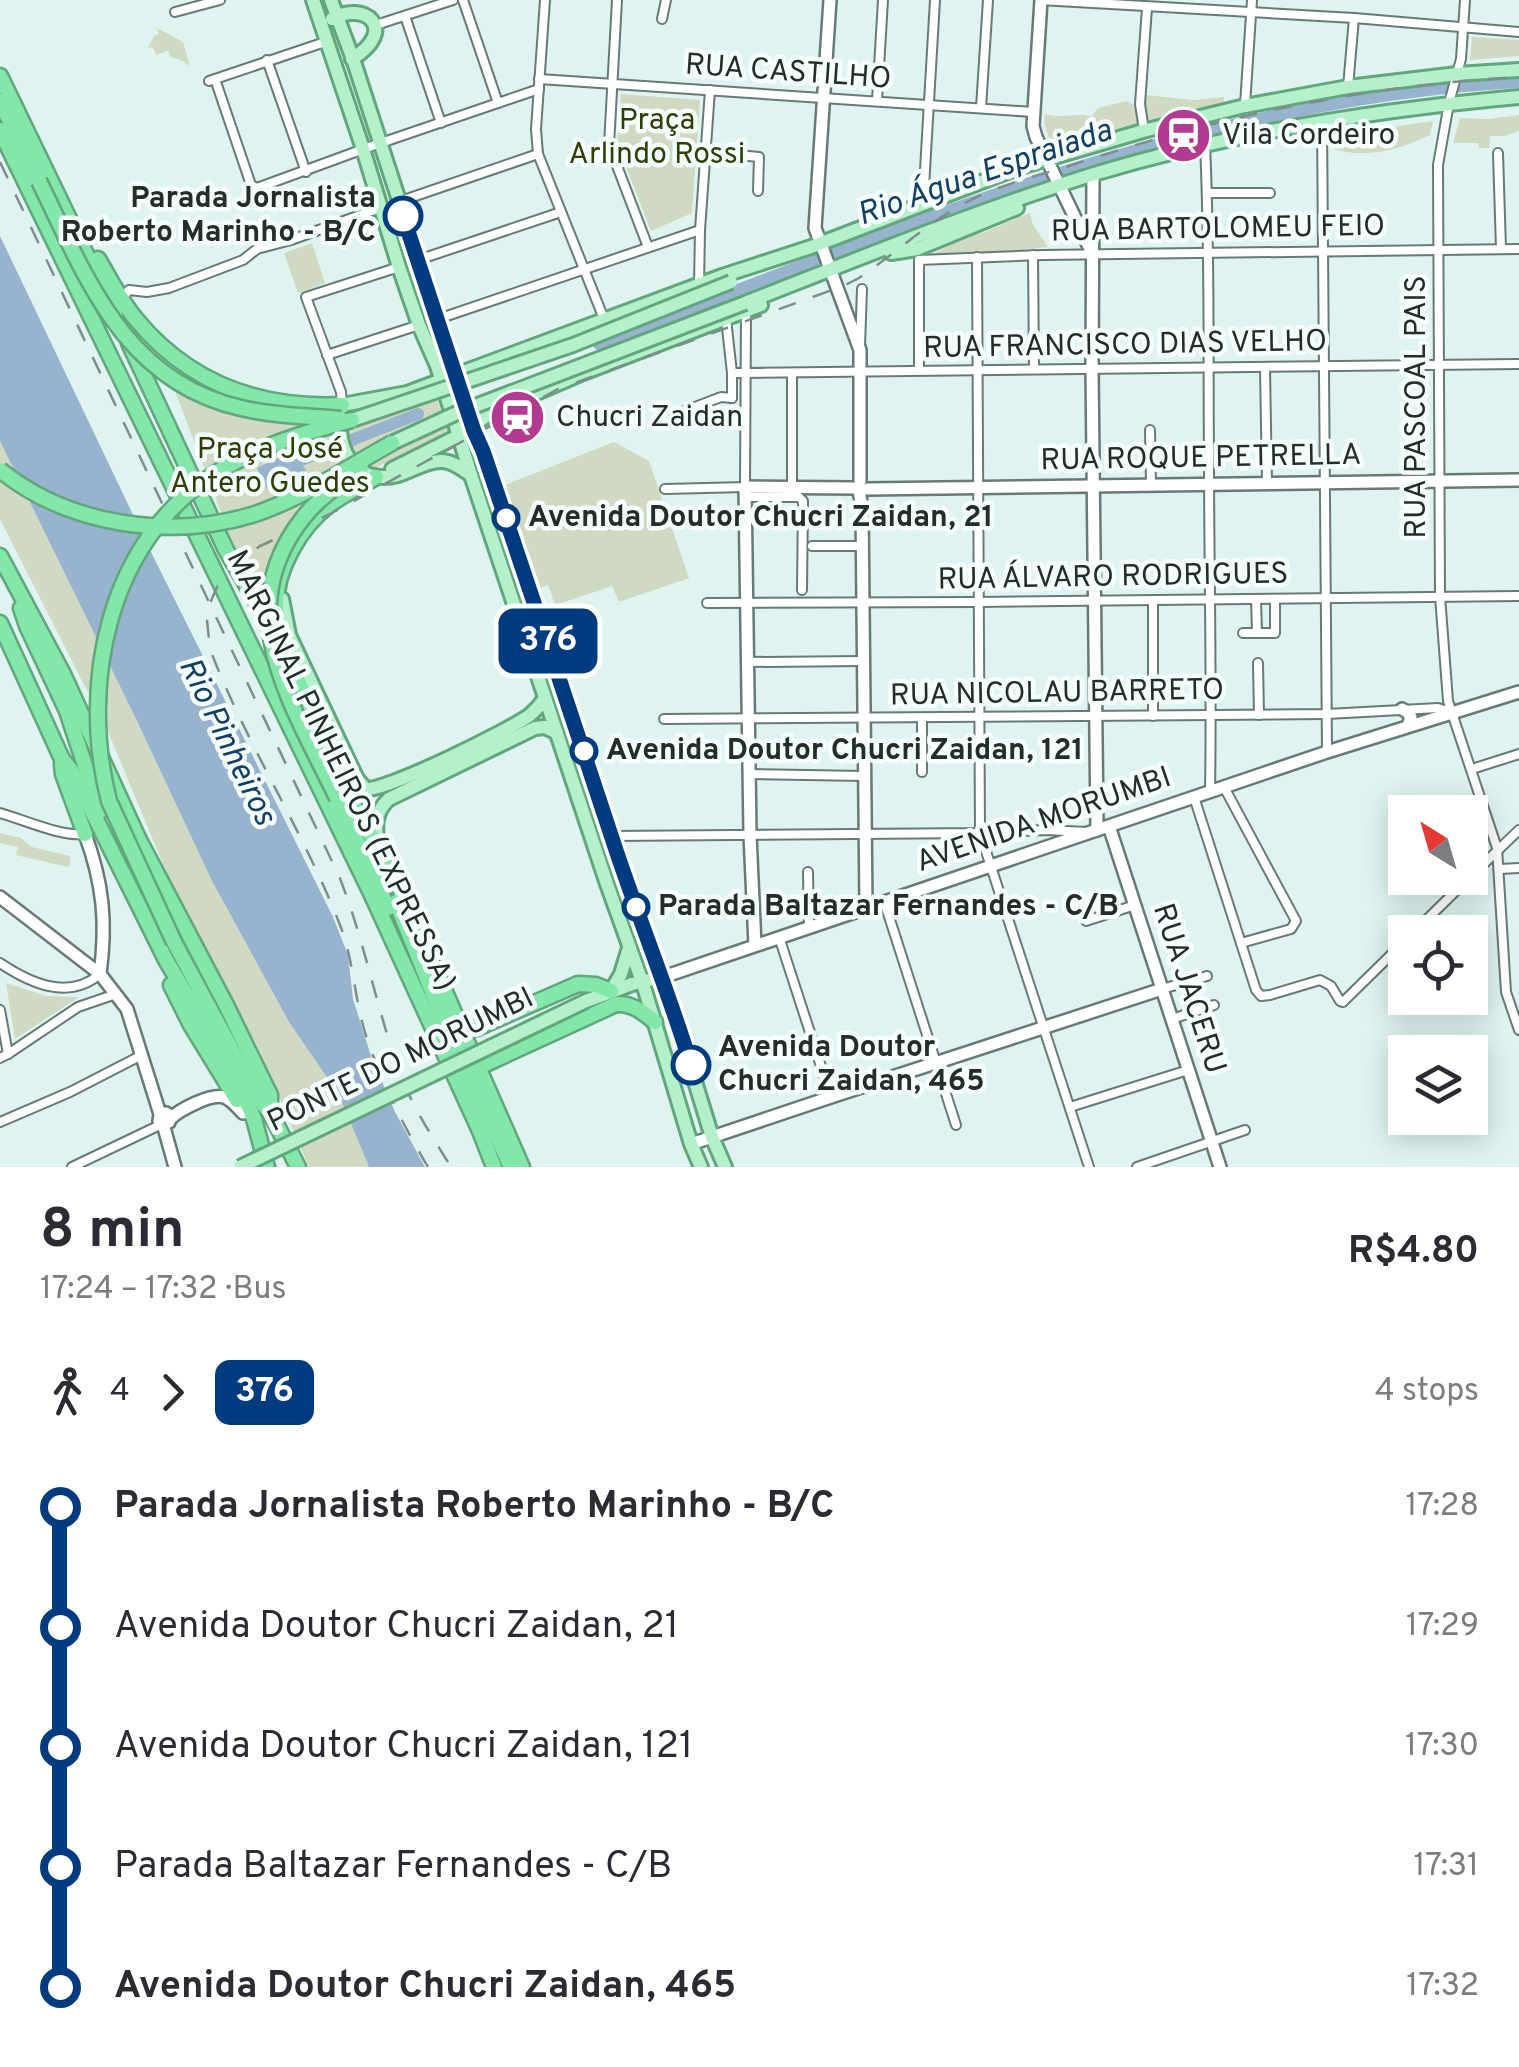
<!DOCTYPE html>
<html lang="en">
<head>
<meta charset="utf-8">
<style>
	:root { --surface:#fff; --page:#f7f7f7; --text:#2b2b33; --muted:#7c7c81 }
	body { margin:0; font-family:Overpass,sans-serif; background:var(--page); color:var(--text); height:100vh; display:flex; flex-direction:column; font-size:38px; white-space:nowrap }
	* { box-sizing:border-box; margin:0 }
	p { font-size:32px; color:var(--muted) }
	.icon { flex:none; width:55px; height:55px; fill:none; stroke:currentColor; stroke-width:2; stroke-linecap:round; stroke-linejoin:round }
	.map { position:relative; height:1167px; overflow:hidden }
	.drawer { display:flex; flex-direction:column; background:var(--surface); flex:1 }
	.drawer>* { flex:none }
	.badge { padding:0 20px; border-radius:15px; font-size:35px; line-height:65px }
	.needle { width:65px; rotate:323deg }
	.fabs { position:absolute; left:1388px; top:795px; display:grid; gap:20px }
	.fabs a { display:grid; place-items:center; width:100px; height:100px; border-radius:0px; background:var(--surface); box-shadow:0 5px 25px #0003; font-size:50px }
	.map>.badge { position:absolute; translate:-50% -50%; box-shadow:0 0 0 5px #fff }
	.legs { display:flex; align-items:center; gap:15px; height:110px; padding:0 40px; font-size:32px }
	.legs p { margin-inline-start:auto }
	.headline { display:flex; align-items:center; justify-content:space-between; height:170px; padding:0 40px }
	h1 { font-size:55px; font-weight:700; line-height:75px }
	ul { padding:0 40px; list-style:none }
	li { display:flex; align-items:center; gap:35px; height:120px; font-size:38px }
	li i { display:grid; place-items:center; width:15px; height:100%; margin:0 12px; background:currentColor }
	li i::after { content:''; width:25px; height:25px; margin:-12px; border:8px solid; border-radius:50%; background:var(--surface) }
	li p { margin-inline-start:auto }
	li:first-child i { background:linear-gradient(#0000 50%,currentColor 0) }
	li:last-child i { background:linear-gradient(currentColor 50%,#0000 0) }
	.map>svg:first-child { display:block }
	.green { fill:#d0d9c1 }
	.water { fill:#97b3ce }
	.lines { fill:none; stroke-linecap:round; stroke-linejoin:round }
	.river { stroke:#97b3ce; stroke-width:12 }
	.street-casing { stroke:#677a77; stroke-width:12 }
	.secondary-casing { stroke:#677a77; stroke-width:16 }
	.primary-casing { stroke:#61a67d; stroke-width:18 }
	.highway-casing { stroke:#61a67d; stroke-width:19 }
	.street { stroke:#fff; stroke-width:8 }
	.secondary { stroke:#fff; stroke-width:11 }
	.primary { stroke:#b4f1cb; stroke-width:12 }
	.highway { stroke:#82e7a8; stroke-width:14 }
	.rail { stroke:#7f8d8b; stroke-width:2.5; stroke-dasharray:18 18; stroke-linecap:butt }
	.primary-bridge-casing { stroke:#61a67d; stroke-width:18; stroke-linecap:butt }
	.highway-bridge-casing { stroke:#61a67d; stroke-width:19; stroke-linecap:butt }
	.primary-bridge { stroke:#b4f1cb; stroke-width:12 }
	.highway-bridge { stroke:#82e7a8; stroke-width:14 }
	.line-1-casing { stroke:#fff; stroke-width:22 }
	.line-1 { stroke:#003b80; stroke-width:15 }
	.stop-1-dot { fill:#fff; stroke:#003b80; stroke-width:5 }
	.labels { text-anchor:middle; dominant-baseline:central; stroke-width:9; stroke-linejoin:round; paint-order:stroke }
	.street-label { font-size:30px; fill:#252d2c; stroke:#f6fefd }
	.park-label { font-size:30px; fill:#2f3e05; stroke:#f6fefd }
	.poi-label { font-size:30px; fill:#252d2c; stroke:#f6fefd; text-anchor:start }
	.stop-label { font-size:30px; font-weight:bold; fill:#252d2c; stroke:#f6fefd; text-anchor:start }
	.water-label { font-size:32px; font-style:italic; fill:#123f63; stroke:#f6fefd }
</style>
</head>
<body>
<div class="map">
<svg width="1519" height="1167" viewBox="0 0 1519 1167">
	<rect width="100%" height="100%" fill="#dff4f1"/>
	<g class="green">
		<path d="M157,28L183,42L190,66L181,60L171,57L168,51L156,55L153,47L148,48L154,36L159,34Z"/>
		<path d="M1472,37L1519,40V56L1470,60Z"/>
		<path d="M621,94L700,100L692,213L651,231L617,144Z"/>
		<path d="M1146,95L1194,100L1224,97V110L1145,125L1143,97Z"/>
		<path d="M1126,101L1134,105L1143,131C1107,132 1086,137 1053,151L1044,123L1045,114C1061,119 1076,113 1092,116L1098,108Z"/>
		<path d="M1519,115V131L1505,136H1490L1489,148H1479L1478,143H1453L1460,118L1489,119Z"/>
		<path d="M1433,121L1430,135C1397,150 1370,159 1333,149L1334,137L1337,135Z"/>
		<path d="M1030,213L1033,225L1048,247L1004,252L932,255L968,235L982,233Z"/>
		<path d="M312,243L325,283L298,293L284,253Z"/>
		<path d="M124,310L147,342L171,362L208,385L215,395L235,403L247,401L293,409L430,382L449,432L375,468L334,493L311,513L266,611L242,567L168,373L141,349L119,315Z"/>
		<path d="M0,441L137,721L212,881L289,1022L339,1095L369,1167H309L257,1046L173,888L109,734L0,519Z"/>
		<path d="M614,442L649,461L689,578L619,602L612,586L555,605L548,585L537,590L502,486Z"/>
		<path d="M0,833L21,838L32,847L70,856V865L68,867L16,855L18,847L0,843Z"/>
		<path d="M6,983L46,996L79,997L15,1039Z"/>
	</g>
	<g class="water">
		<path d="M0,236L147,544L333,917L348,955L353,999L371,1056L395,1112L425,1167H369L339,1095L289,1022L212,881L137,721L0,441Z"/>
		<path d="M296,450L306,471L267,489L257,468Z"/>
	</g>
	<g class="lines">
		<g class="river">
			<path d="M599,344C899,229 1193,100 1519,82"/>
			<path d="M262,479L301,460L418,414"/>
		</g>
		<defs>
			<g id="street">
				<path d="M463,0L498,103"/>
				<path d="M545,0L536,129L538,154L604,319"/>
				<path d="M617,0L609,145L648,247"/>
				<path d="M1040,0L1354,18L1519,32"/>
				<path d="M1465,0L1461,59L1449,103L1438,165L1440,596L1448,701L1497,848L1506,992L1519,1030"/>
				<path d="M175,12L220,0"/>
				<path d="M405,16L441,123"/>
				<path d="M662,19L666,0"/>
				<path d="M376,25L453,0"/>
				<path d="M267,60L306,172"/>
				<path d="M215,79L251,185L257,188L369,147L539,89"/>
				<path d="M539,79L1033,112"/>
				<path d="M209,81L328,41"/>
				<path d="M1348,87L1354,18"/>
				<path d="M877,101L883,0"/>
				<path d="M1245,105L1252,0"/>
				<path d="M981,108L988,0"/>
				<path d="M1322,121L1327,752"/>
				<path d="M1144,130L1140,104L1147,8"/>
				<path d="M1205,145C1210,249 1208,353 1209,457C1209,568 1212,680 1210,792"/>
				<path d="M706,152L759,157L758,191"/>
				<path d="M1498,153L1501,249"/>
				<path d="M1207,193H1270"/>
				<path d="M398,202L538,154"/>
				<path d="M923,204L935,0"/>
				<path d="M1033,255L1034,369"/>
				<path d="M977,257L980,833L1089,1167"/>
				<path d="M418,260L561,212"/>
				<path d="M699,285L700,230L710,90"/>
				<path d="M121,299L129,290L147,292L169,288L243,260L257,249L291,240L380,208"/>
				<path d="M438,319L700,230"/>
				<path d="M726,319L732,373V398"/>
				<path d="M860,346L862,289"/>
				<path d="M327,355L419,325"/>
				<path d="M1265,368L1267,483"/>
				<path d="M919,370V260L1043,255L1519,249"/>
				<path d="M732,373L1519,364"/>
				<path d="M792,373V489"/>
				<path d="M342,405L341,392L306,297L399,267"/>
				<path d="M674,415L721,397L732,398"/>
				<path d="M1150,430L1151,485"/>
				<path d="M665,489L745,487L746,311"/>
				<path d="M746,497H799L803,501L802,590"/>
				<path d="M812,546H862"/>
				<path d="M1153,600V716"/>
				<path d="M1256,600L1257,632"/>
				<path d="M707,603L979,602L1519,596"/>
				<path d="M1243,633H1275V599"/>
				<path d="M748,662L863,661"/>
				<path d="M1258,663L1259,715"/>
				<path d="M664,719L1212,715L1327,714L1438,708L1450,712"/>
				<path d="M1472,769L1519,754"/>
				<path d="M922,772V718"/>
				<path d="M750,774L864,776"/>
				<path d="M1224,787L1296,921L1291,929L1241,943"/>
				<path d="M1194,797L1256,990L1261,996L1270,995L1320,980L1331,986L1340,1001L1343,1002L1405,941"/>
				<path d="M0,813C25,820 61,837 85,834"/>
				<path d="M611,836L980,833L1046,830L1087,832"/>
				<path d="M1499,869L1519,868"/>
				<path d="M808,872L809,927"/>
				<path d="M1470,877L1519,830"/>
				<path d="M884,901L956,1125"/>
				<path d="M1086,921L1135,905"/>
				<path d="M1414,932L1469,878"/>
				<path d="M779,937L831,1097"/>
				<path d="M0,963C30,983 68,1001 100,974"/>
				<path d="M1162,989L1207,976"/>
				<path d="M0,1010L8,1054"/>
				<path d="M1172,1019L1214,1005"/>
				<path d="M0,1058L8,1054L78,1007L116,994"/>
				<path d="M1070,1107L1188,1070"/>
				<path d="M0,1122L70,1092L142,1055"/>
				<path d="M72,1167L162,1124"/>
				<path d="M1137,1167L1245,1130"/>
			</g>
			<g id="secondary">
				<path d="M830,0L815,228L860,350V481"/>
				<path d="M1041,0L1033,126L1036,137L1091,251"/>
				<path d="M1093,175L1092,368L1097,830"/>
				<path d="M867,489L1519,480"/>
				<path d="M859,491L862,507L866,907"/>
				<path d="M1402,709L1407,712L1411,717L1408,726"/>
				<path d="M1109,826L1220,1167"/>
				<path d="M85,834C103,883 107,922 100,974"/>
				<path d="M0,897L100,974L127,1009L160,1114L159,1121L163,1124L169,1122V1115L166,1113L160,1114"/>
				<path d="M755,945L750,835L745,487L857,488"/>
				<path d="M663,977L1327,752L1519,692"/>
				<path d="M170,1119C179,1110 211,1093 224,1097C231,1099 238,1108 243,1113"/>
				<path d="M163,1124L175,1167"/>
				<path d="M691,1144L831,1097L1162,989"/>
			</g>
			<g id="primary">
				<path d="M313,0L363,149L399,267L419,325L437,366L471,475L607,884L644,987L691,1144L701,1167"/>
				<path d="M331,0L354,62L474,431L542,623L611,836L663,977L712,1137L725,1167"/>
				<path d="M332,19C364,0 400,29 352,59"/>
				<path d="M891,253L917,249L1017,208"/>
				<path d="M745,303C860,258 976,211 1094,174C1233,132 1375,110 1519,97"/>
				<path d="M392,469L460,435L492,412L583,373L761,305"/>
				<path d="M471,475C462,469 454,462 443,461C427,460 412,471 398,475C351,487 333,443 342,405L407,393L722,276L811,247L1023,166L1143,131L1245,106L1348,87L1457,74L1519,70"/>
				<path d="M282,599L289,635L357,779L366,789C386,791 510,730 530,715C536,710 541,704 545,698"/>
				<path d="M378,845C375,828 374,812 389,799L535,728L545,727L557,733"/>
				<path d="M611,991L621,974L629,948"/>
				<path d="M586,1001L632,984L663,977"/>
			</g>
			<g id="highway">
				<path d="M0,76L115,314"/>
				<path d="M0,101L39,181"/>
				<path d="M0,130L371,893L480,1131L494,1167"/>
				<path d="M98,259C110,279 120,300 135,318C188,383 259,409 342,405"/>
				<path d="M129,343L226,550L284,649L354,806L394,876L522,1167"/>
				<path d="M0,556L63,674L138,838L226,1005L270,1095V1112L298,1167"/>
				<path d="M21,608L27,626L67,711L100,811"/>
				<path d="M0,623L62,759L71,770L82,791L166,960L241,1088L254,1119L267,1167"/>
				<path d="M281,638C279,628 276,618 276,607C275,570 300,527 329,505C344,494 361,486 376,477"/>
				<path d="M62,764L63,774L85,834"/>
				<path d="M340,804L388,908"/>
				<path d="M396,902L444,1021L511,1167"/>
				<path d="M174,942L259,1100L270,1112"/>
				<path d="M171,985L191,1025L237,1100"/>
				<path d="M460,1026L469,1029L477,1028L578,984L596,985L611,991"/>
				<path d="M479,1067L616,1004C632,1003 643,1012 655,1022"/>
			</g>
		</defs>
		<use href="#street" class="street-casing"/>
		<use href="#secondary" class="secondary-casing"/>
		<use href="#primary" class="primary-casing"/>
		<use href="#highway" class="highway-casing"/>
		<use href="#street" class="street"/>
		<use href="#secondary" class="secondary"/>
		<use href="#primary" class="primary"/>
		<use href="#highway" class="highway"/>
		<g class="rail">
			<path d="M0,162L339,876C364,939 376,1006 399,1071C411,1105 432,1136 451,1167"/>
			<path d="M428,1167C402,1123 379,1078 364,1029C354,994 353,958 340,925C303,830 246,744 210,649L207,620L211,601L217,587L236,564L260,546L330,514L558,389L843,286L859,278C894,254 928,223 965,203C998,185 1037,176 1072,165C1216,117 1368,85 1519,77"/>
		</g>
		<defs>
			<g id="primary-bridge">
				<path d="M352,420L573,345L731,282"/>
				<path d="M392,443L457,413L745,303"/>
				<path d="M240,1167L586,1001"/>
			</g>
			<g id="highway-bridge">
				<path d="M39,181C86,277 124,382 241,408C274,416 308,416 341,419"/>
				<path d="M0,470C69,526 171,540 255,514C303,498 348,467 392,443"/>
				<path d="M337,798C294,707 228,613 303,518C318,498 342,483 361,468"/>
				<path d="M174,942L109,801C79,684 108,540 216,473C257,447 305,432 352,420"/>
			</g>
		</defs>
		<use href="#primary-bridge" class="primary-bridge-casing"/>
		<use href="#highway-bridge" class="highway-bridge-casing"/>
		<use href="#primary-bridge" class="primary-bridge"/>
		<use href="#highway-bridge" class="highway-bridge"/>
	</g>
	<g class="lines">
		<defs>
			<path id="line-1" d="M403,216L474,431L483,451C526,579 569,706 611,835C636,912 667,987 691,1065"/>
		</defs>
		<use href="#line-1" class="line-1-casing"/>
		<use href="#line-1" class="line-1"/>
	</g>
	<defs>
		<symbol id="station-disc" viewBox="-11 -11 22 22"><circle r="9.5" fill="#b23a90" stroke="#f6fefd"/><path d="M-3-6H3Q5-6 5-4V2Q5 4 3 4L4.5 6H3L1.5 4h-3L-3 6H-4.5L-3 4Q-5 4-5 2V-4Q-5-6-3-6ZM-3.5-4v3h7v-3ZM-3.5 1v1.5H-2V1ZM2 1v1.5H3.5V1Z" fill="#fff"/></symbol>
	</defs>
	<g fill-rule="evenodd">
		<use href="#station-disc" x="1152" y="104" width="63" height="63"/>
		<use href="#station-disc" x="486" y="386" width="63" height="63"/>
	</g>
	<g class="stop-1-dot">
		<circle cx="403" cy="216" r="18"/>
		<circle cx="506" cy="518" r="12"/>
		<circle cx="584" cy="751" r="12"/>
		<circle cx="636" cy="907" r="12"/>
		<circle cx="691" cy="1065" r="18"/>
	</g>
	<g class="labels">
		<g class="street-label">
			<text transform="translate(788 73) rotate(4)">RUA CASTILHO</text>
			<text transform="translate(1218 230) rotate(-1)">RUA BARTOLOMEU FEIO</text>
			<text transform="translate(1125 346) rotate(-1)">RUA FRANCISCO DIAS VELHO</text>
			<text transform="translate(1417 407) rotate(-90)">RUA PASCOAL PAIS</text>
			<text transform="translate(1201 459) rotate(-1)">RUA ROQUE PETRELLA</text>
			<text transform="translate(1113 578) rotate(-1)">RUA ÁLVARO RODRIGUES</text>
			<text transform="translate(1057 694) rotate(-1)">RUA NICOLAU BARRETO</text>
			<text transform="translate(340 771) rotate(64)">MARGINAL PINHEIROS (EXPRESSA)</text>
			<text transform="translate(1044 821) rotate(-19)">AVENIDA MORUMBI</text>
			<text transform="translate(1188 989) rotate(72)">RUA JACERU</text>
			<text transform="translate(401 1061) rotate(-26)">PONTE DO MORUMBI</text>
		</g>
		<g class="park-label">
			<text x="657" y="121">Praça<tspan x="657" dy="34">Arlindo Rossi</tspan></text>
			<text x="270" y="450">Praça José<tspan x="270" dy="34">Antero Guedes</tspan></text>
		</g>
		<g class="poi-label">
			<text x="1222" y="136">Vila Cordeiro</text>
			<text x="556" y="418">Chucri Zaidan</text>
		</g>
		<g class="stop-label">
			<text x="376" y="199" text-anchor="end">Parada Jornalista<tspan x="376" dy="34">Roberto Marinho - B/C</tspan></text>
			<text x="528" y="518">Avenida Doutor Chucri Zaidan, 21</text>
			<text x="606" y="751">Avenida Doutor Chucri Zaidan, 121</text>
			<text x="658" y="907">Parada Baltazar Fernandes - C/B</text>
			<text x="718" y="1048">Avenida Doutor<tspan x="718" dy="34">Chucri Zaidan, 465</tspan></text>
		</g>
		<g class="water-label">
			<text transform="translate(985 174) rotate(-19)">Rio Água Espraiada</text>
			<text transform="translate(226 742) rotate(64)">Rio Pinheiros</text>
		</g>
	</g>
</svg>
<div class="fabs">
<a><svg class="needle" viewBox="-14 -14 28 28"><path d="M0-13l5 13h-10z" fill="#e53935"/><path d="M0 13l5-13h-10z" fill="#7c7c81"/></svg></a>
<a><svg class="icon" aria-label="locate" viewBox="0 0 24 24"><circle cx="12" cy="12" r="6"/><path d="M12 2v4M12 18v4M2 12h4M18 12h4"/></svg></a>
<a><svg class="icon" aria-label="layers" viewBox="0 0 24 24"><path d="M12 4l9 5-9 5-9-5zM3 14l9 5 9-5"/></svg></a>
</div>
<b class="badge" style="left:548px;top:641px;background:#003b80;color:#fff">376</b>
</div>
<section class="drawer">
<div class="headline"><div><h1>8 min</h1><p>17:24 – 17:32 · Bus</p></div><b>R$4.80</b></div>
<div class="legs"><svg class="icon" aria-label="walk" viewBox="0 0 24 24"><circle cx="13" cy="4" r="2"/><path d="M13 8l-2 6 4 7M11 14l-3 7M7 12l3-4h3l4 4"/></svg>4<svg class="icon" aria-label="forward" viewBox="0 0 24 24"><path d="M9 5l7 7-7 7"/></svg><b class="badge" style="background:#003b80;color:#fff">376</b><p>4 stops</p></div>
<ul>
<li><i style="color:#003b80"></i><b>Parada Jornalista Roberto Marinho - B/C</b><p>17:28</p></li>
<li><i style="color:#003b80"></i><span>Avenida Doutor Chucri Zaidan, 21</span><p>17:29</p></li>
<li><i style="color:#003b80"></i><span>Avenida Doutor Chucri Zaidan, 121</span><p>17:30</p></li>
<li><i style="color:#003b80"></i><span>Parada Baltazar Fernandes - C/B</span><p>17:31</p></li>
<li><i style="color:#003b80"></i><b>Avenida Doutor Chucri Zaidan, 465</b><p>17:32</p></li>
</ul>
</section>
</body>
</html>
